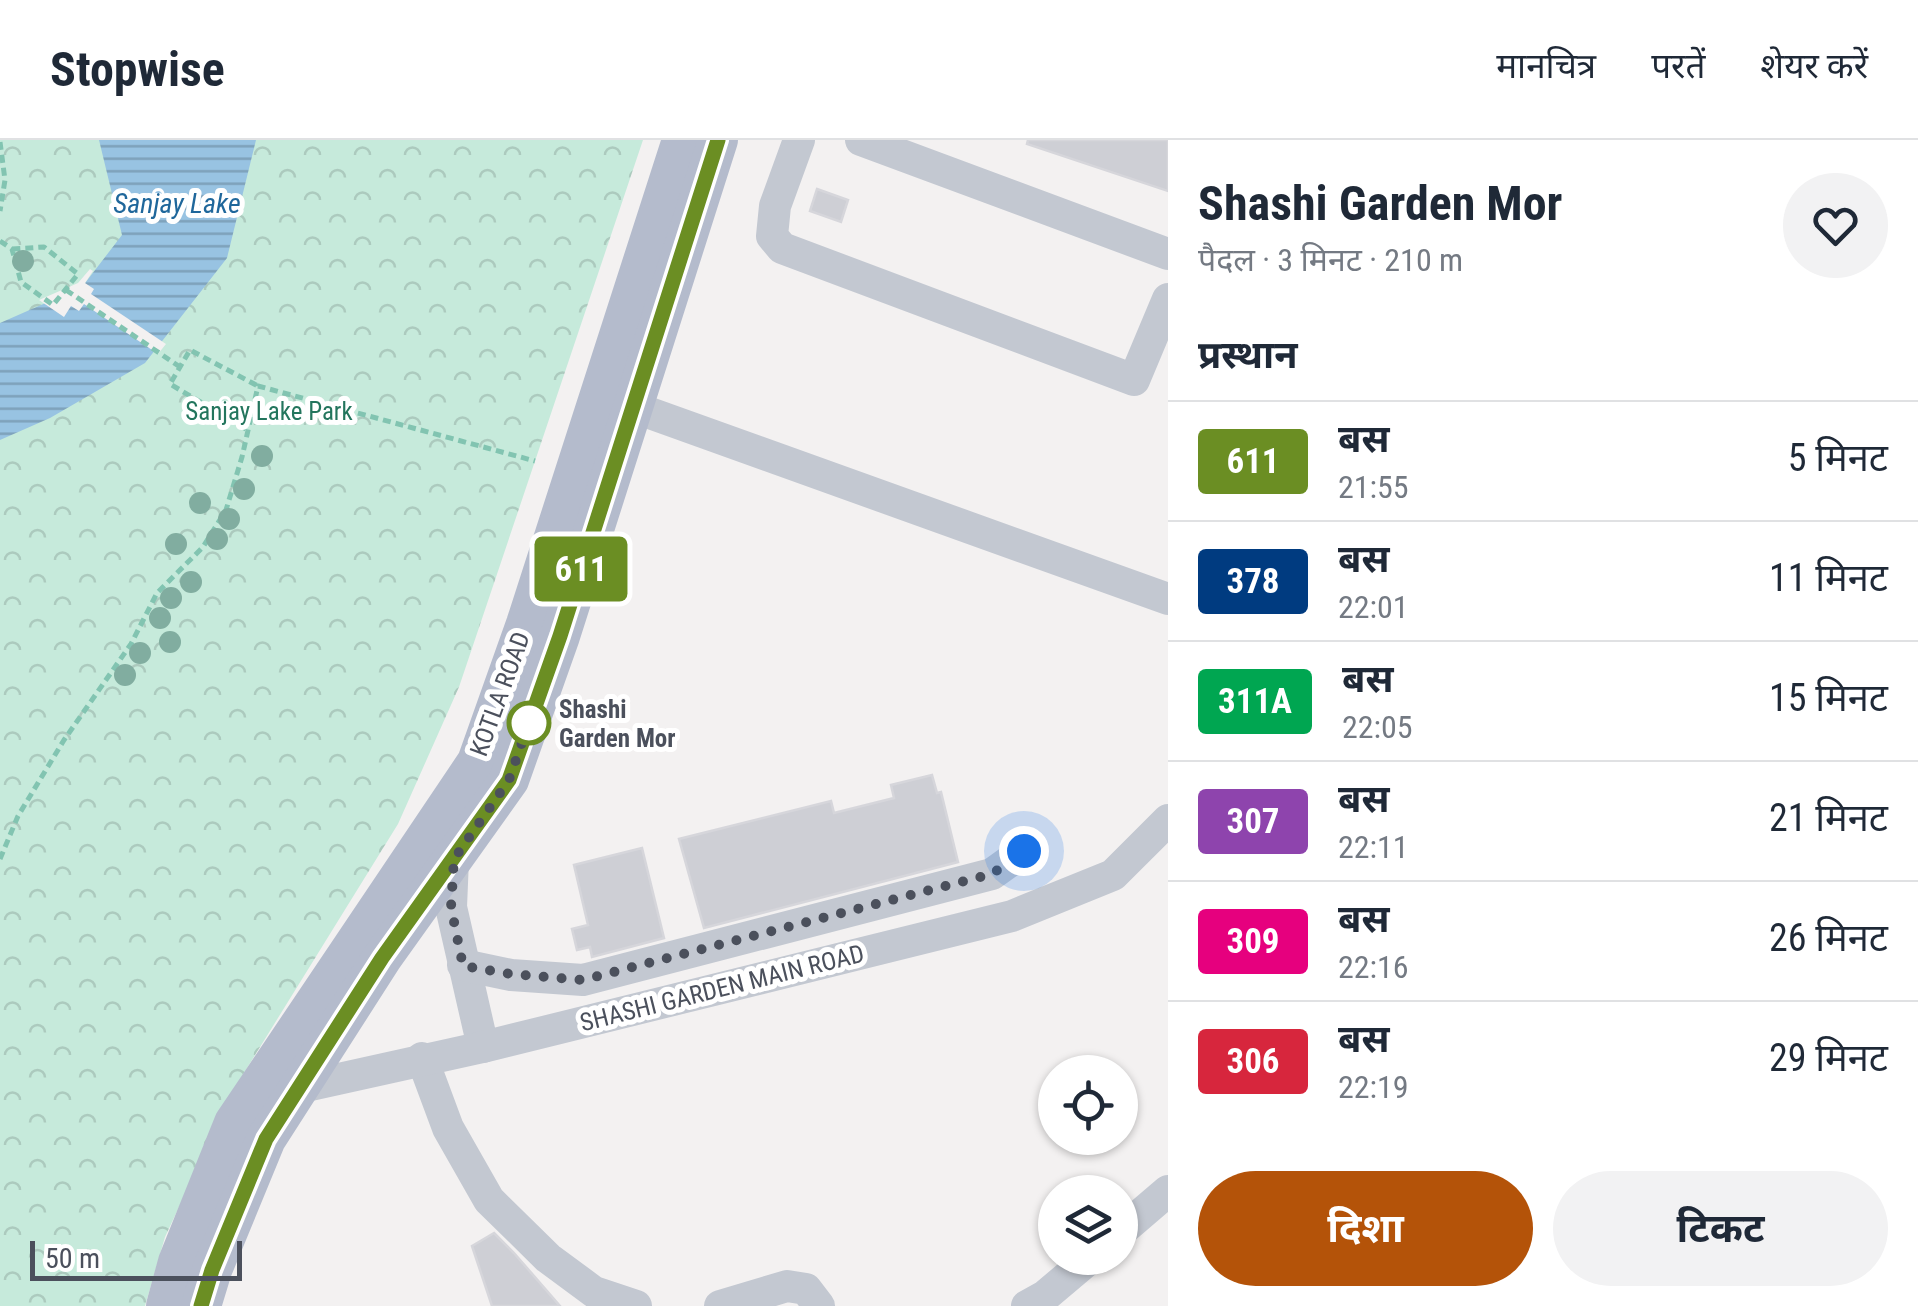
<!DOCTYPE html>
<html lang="hi">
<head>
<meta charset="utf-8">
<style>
	:root { --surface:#fff; --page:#f2f2f3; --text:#1f2937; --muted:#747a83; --line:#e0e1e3; --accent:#b45309 }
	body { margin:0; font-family:"Roboto Condensed","Noto Sans Devanagari",sans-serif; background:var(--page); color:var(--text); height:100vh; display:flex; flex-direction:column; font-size:38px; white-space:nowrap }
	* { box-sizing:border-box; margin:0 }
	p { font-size:32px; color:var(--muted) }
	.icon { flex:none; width:55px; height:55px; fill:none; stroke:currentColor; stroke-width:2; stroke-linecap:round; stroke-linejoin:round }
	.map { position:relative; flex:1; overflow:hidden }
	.details { display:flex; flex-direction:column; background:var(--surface); width:750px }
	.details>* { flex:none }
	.badge { padding:0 20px; border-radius:8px; font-size:35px; line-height:65px }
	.tools { position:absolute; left:1038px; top:915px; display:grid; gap:20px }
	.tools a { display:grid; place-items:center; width:100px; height:100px; border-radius:50%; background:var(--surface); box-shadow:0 2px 8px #0004; font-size:50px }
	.scale { position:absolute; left:30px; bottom:25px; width:212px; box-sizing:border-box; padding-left:10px; border:5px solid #4b505c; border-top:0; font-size:28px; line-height:35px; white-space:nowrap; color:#4b505c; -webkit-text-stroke:8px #fff; paint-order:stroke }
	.you { position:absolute; width:50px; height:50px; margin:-25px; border:8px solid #fff; border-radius:50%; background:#1a73e8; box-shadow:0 0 0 15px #1a73e833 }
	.map>.badge { position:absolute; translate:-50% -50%; box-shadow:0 0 0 5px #fff }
	h2 { padding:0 30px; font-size:38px; line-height:90px }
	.round { display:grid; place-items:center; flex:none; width:105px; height:105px; border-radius:52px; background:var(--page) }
	.overview { display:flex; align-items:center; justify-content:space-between; height:170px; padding:0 30px }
	h1 { font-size:48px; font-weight:700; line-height:75px }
	.cta { display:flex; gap:20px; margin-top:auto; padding:20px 30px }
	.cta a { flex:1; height:115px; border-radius:60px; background:var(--accent); color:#fff; font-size:40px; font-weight:700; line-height:115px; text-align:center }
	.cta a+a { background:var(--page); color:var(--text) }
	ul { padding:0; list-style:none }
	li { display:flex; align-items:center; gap:30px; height:120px; padding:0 30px; border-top:2px solid var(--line) }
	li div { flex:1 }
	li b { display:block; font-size:38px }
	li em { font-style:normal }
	li .badge { min-width:110px; font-weight:700; text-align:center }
	header { display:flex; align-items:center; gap:60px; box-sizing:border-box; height:140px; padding:0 50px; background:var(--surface); border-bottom:2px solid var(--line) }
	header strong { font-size:48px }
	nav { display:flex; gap:55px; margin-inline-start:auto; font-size:35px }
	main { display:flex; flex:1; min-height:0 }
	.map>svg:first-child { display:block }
	.park { fill:url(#park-crowns) }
	.water { fill:url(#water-rules) }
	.pier { fill:#f3f1f1 }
	.building { fill:#cecfd5; stroke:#d6d6db; stroke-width:2.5 }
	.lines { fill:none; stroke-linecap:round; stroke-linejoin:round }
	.path { stroke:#82c4b1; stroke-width:5; stroke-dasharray:8 5; stroke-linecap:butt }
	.minor { stroke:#c3c8d1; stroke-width:32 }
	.major { stroke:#b4bbcc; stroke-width:40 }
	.tree { fill:#81ada0 }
	.line-casing { stroke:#fff; stroke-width:22 }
	.line { stroke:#6b8e23; stroke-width:15 }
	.walk { stroke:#4b505c; stroke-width:10; stroke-dasharray:0 18 }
	.stop-dot { fill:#fff; stroke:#6b8e23; stroke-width:5 }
	.labels { text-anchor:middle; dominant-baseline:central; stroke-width:10; stroke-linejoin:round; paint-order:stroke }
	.park-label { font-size:25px; fill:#23755d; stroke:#fff }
	.street-label { font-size:25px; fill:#4b505c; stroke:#fff }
	.stop-label { font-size:25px; font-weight:bold; fill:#4b505c; stroke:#fff; text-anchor:start }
	.water-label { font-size:28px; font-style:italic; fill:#1f679b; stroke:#fff }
</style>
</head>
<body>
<header>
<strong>Stopwise</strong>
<nav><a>मानचित्र</a><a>परतें</a><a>शेयर करें</a></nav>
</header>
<main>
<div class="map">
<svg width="1168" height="1166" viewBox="0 0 1168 1166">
	<defs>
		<pattern id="park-crowns" width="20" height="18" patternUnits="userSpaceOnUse" patternTransform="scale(2.5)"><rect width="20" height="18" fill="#c6eadb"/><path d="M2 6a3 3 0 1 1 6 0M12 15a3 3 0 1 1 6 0" fill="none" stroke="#accabe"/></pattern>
		<pattern id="water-rules" width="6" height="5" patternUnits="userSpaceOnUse" patternTransform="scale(2.5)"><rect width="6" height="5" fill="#98c3e2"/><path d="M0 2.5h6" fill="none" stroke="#7ea1ba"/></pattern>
	</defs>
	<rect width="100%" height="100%" fill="#f3f1f1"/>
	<path class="park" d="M0,0H643L459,547L398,684L234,949L165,1097L145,1166H0Z"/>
	<path class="water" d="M99,0H256L227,118L145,223L50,278L0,300V183L82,147L122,95Z"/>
	<path class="pier" d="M90,129L93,131L85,143L94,149L91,154L166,204L158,214L84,164L79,171L71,166L64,177L39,160L78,143Z"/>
	<g class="building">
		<path d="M1028,0H1168V51L1027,4Z"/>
		<path d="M817,49L848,60L841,82L810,71Z"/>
		<path d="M932,635L937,653L941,652L958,722L704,788L679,699L831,661L834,673L894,658L891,645Z"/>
		<path d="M642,708L664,798L592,817L590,807L577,810L572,789L588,785L574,725Z"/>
		<path d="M494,1093L514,1113L560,1166H492L472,1106Z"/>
	</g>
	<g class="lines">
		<g class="path">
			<path d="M0,2L5,40L0,71"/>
			<path d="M0,101L12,109L21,142L53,165L78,134L44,107L12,109"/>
			<path d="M66,150L180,227"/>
			<path d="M246,289L170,244L190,210L258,246"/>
			<path d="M0,719L18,676L64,600L131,504L157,453L203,407L226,370L242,317L258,246L535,321"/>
		</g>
		<g class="minor">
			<path d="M799,0L775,66L772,96L782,108L1134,240L1168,159"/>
			<path d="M861,0L1168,114"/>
			<path d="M633,267L1168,459"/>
			<path d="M453,719L451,767L483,907"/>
			<path d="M463,825L511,835L583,840L992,734L1024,711"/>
			<path d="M422,918L448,988L489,1060L548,1118L594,1152L636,1166"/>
			<path d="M284,951L483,907L1012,776L1113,735L1168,680"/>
			<path d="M1120,1092L1168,1051"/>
			<path d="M720,1166L787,1146L806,1149L819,1166"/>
			<path d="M1027,1166L1045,1156L1090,1118"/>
		</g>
		<g class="major">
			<path d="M166,1166L178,1122L234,983L477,622L526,484L682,0"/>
			<path d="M201,1166L212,1130L266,999L382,818L509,640L560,496L718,0"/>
		</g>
	</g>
	<g class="tree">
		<circle cx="23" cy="121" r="11"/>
		<circle cx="262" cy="316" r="11"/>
		<circle cx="244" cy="349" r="11"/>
		<circle cx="200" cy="363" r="11"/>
		<circle cx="229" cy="379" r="11"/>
		<circle cx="217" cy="399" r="11"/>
		<circle cx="176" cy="404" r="11"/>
		<circle cx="191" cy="442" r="11"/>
		<circle cx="171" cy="458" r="11"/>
		<circle cx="160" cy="478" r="11"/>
		<circle cx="170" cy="502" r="11"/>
		<circle cx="140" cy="513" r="11"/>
		<circle cx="125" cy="535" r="11"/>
	</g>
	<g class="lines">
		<defs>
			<path id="line" d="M201,1166L212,1130L266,999L382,818L509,640L560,496L718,0"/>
		</defs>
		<use href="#line" class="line-casing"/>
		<use href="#line" class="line"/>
		<path class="walk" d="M529,583L534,568L509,640L454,719L451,767L463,826L511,834L583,840L992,734L1024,711"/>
	</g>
	<circle class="stop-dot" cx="529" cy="583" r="20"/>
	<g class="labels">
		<g class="park-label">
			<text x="269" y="271">Sanjay Lake Park</text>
		</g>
		<g class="street-label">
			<text transform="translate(500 554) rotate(-70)">KOTLA ROAD</text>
			<text transform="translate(722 848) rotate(-14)">SHASHI GARDEN MAIN ROAD</text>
		</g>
		<g class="stop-label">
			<text x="559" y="569">Shashi<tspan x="559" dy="29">Garden Mor</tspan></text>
		</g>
		<g class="water-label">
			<text x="177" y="63">Sanjay Lake</text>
		</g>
	</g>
</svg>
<div class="tools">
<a><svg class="icon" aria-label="locate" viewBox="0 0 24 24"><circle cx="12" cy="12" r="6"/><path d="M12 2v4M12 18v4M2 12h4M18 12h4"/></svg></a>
<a><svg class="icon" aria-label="layers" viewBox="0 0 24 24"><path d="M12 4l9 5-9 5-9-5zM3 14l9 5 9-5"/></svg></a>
</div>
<div class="scale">50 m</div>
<div class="you" style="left:1024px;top:711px"></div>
<b class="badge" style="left:581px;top:429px;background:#6b8e23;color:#fff">611</b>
</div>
<section class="details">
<div class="overview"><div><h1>Shashi Garden Mor</h1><p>पैदल · 3 मिनट · 210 m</p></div><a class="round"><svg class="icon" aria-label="heart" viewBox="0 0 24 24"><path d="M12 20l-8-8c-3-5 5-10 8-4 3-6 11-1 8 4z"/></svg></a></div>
<h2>प्रस्थान</h2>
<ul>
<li><span class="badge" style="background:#6b8e23;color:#fff">611</span><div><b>बस</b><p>21:55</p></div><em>5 मिनट</em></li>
<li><span class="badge" style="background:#003b80;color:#fff">378</span><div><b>बस</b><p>22:01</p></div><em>11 मिनट</em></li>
<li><span class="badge" style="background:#00a651;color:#fff">311A</span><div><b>बस</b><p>22:05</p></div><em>15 मिनट</em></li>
<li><span class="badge" style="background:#8e44ad;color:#fff">307</span><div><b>बस</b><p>22:11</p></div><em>21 मिनट</em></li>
<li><span class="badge" style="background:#e6007e;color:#fff">309</span><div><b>बस</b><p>22:16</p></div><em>26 मिनट</em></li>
<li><span class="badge" style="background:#d7263d;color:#fff">306</span><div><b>बस</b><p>22:19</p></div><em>29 मिनट</em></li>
</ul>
<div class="cta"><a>दिशा</a><a>टिकट</a></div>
</section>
</main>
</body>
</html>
